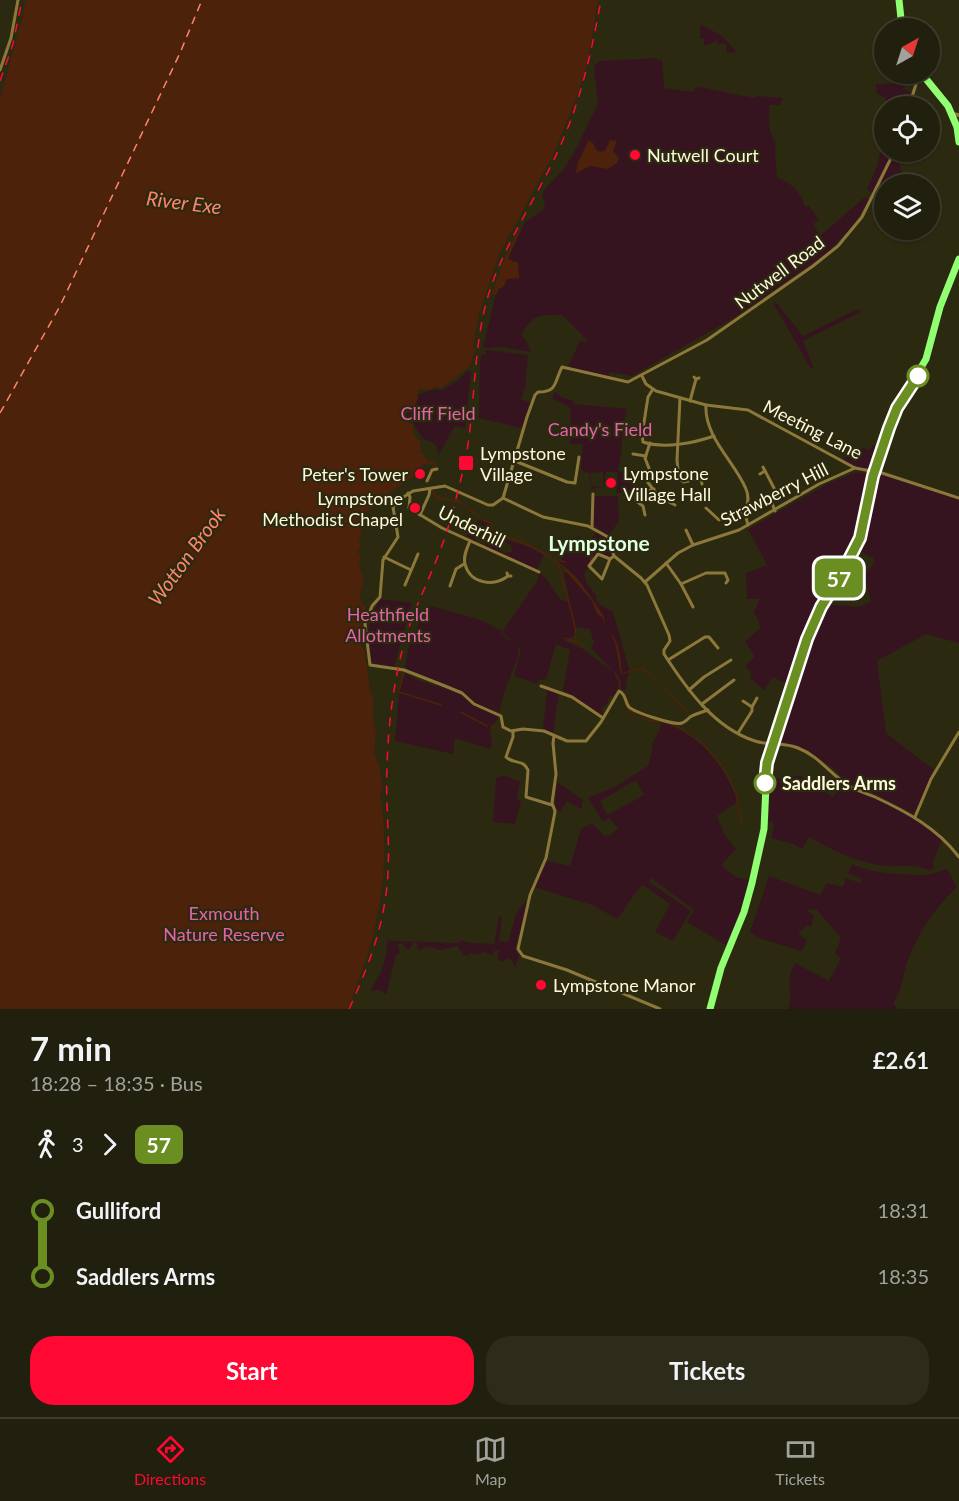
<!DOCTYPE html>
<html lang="en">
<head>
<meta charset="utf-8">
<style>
	:root { --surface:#211f0d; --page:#2d2c1b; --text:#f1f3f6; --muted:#a2a29d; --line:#3e3d2e; --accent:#ff0834 }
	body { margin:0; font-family:Lato,sans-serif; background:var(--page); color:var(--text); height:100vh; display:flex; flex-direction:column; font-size:22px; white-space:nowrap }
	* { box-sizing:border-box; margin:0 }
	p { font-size:20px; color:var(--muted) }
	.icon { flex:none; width:33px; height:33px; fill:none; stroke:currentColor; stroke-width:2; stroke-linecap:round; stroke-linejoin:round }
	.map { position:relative; height:1009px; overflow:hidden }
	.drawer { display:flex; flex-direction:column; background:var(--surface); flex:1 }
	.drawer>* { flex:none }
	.badge { padding:0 12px; border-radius:9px; font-size:21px; line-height:39px }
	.needle { width:39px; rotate:39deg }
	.buttons { position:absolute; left:874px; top:18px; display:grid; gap:12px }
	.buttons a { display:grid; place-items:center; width:66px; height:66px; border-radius:50%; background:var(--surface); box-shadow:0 2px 4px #0004,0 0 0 2px var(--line); font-size:30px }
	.map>.badge { position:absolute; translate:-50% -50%; box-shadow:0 0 0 3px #fff }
	.legs { display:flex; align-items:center; gap:9px; height:66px; padding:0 30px; font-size:20px }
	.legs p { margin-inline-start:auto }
	.headline { display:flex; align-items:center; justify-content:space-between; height:102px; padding:0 30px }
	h1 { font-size:33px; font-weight:700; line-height:45px }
	.action { display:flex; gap:12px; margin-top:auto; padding:12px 30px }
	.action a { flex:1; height:69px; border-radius:24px; background:var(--accent); color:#fff; font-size:24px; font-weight:700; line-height:69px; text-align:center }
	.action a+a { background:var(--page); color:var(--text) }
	ul { padding:0 30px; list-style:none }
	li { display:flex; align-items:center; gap:21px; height:66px; font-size:22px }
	li i { display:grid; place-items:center; width:9px; height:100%; margin:0 8px; background:currentColor }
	li i::after { content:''; width:15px; height:15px; margin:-8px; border:4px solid; border-radius:50%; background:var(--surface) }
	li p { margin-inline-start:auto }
	li:first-child i { background:linear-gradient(#0000 50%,currentColor 0) }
	li:last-child i { background:linear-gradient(currentColor 50%,#0000 0) }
	.menu { display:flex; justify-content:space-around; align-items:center; height:84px; border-top:2px solid var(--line); background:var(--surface); font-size:16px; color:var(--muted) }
	.menu a { display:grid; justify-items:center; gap:3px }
	.menu .on { color:var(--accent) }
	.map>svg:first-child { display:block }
	.green { fill:#36141f; fill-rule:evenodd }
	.water { fill:#4c220a }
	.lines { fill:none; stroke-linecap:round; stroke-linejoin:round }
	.stream { stroke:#4c220a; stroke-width:1.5 }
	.ferry { stroke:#ff856a; stroke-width:1.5; stroke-dasharray:8 6; stroke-linecap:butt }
	.minor { stroke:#8c783b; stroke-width:3 }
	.tertiary { stroke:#8c783b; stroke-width:4 }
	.trunk { stroke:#90ff72; stroke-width:7 }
	.rail { stroke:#ff0834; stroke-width:1.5; stroke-dasharray:9 8; stroke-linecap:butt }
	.line-1-casing { stroke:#fff; stroke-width:14 }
	.line-1 { stroke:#6b8e23; stroke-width:9 }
	.poi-dot { fill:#ff0834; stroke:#2c2911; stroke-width:2 }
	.stop-1-dot { fill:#fff; stroke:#6b8e23; stroke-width:3 }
	.labels { text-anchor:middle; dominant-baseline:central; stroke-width:4.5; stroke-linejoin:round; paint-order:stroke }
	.poi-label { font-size:18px; fill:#fff9dc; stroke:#2c2911; text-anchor:start }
	.street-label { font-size:18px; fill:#fff9dc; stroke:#2c2911 }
	.park-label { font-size:18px; fill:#e364a7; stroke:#2c2911 }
	.stop-label { font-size:18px; font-weight:bold; fill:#fff9dc; stroke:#2c2911; text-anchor:start }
	.water-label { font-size:20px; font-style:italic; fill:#ff856a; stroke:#2c2911 }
	.quarter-label { font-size:21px; font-weight:bold; fill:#deffe1; stroke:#2c2911 }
</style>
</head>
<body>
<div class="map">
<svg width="959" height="1009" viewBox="0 0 959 1009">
	<rect width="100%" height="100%" fill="#2c2911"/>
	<g class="green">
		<path d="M700,24L722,36L737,52L727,53L726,44H718L717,41L704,46V39L700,38Z"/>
		<path d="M658,58V60H662L664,88L693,92L695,88L699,87L754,98L758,96L783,98L780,105H769C770,120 767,130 776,143L775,150L777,178C791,182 802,193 805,207L809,206L819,220L813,224L820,236L865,197L869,200L854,224L827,253L735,317L632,376L609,372V376L592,375L568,366L580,341L589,342L562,315C540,315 532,314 521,336L526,340L531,352L501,347L483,348L496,293L507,279L518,278L515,262L508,259L525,222L543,210L545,200L542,198L544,190L563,170L576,149L598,104L594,66L600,61Z"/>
		<path d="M906,78L908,84L903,89L911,92L906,106H888L885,98L877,94L876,84H892Z"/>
		<path d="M885,134V152H898L903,184H885V195L877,196L867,189L877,166Z"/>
		<path d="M776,302L803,336L858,309L861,312L803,341L814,368L811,369L773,303Z"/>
		<path d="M488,350L528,355L525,388L521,399L531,403L522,428L479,418L480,362L481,355L486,354V352H483Z"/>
		<path d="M467,371H471L465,428L455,426L439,454L435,444L422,438L411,419L410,423L406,414L415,411L419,394L435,389L442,390L457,381Z"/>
		<path d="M555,392L563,398L574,401L573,404L627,409C621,430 623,450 618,471L634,472L633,492L616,493L618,472H606L604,478H606V486L603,487V472L590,473L591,486H602L596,488V490L594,492L596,488L591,490L589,473L582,471L581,467L583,444H570L571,408L552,398Z"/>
		<path d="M873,445L880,448L878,453L876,452V448L872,453L877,456L872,468H859L844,460C850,451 858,446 869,450Z"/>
		<path d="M857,472L870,474L858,536L809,628L789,685L773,677L764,690L750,678L751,672L745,666L755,657L745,642L761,627L754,612L760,599H747L746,573L767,565L748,529L831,482Z"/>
		<path d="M881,475L959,500V643L926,634L877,661L886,733L934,770L914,814L871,792L850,784L834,769L808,751L799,746L780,741L779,736C792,692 801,643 826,604L858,607L871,602L864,576L875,562L873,558L858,550L863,536L876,478Z"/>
		<path d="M594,496H618L619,522L608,535L593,525Z"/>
		<path d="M479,520L491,524L492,530C505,543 528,543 544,555L537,569L482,545L483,542C490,541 499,548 504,553L512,552L511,545C506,542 501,542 496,539C489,534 488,528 480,524L474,529L473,534L476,540L475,542L466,536Z"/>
		<path d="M597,531L607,538L612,555L610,557L594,552L579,539L574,547L578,550L584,547L596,555L584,574L586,582L597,597L595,599L599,604L613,612L629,669L625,691L620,688L613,696H610L607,704L601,708L603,715H601L571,695L563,691L570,650L556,644L546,679L538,680L537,684L514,676L521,650L502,632L538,580L539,573L545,577L561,600L570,602L564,573L566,572L580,587L583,585L563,565L556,562L561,559L578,536L588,543ZM575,627L590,629L594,643L591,648L615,673L583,649L565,641L574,636Z"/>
		<path d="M380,599L412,603L394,667L372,663C366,639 367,620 380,599Z"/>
		<path d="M427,605L481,620L502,631L501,633L516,646L519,653C513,673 502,691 500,712L479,705L459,690L405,669L408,649Z"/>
		<path d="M405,673L420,681L457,692L473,705L499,717L490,728L492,743L490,749L455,738L453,754L395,741L399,693Z"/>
		<path d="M547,689L559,692L553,734L543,730Z"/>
		<path d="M661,722C698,733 722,761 736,797V803L717,816L724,834L736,849L723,863V867L736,877L749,880L738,919L727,946L687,922L694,910L651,878L649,880L652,884L691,911L673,941L655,932L670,904L643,885L635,893L618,919L592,905L534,887L547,861L570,866L581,829L592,823L604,835L610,836L618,828L609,818L603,822L588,798L616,786L648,766L653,748L651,746L660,729ZM636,780L644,795L607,815L600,801Z"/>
		<path d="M504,775L520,782L517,799L521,801L515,824L493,822L496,778Z"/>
		<path d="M800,775L833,797L845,783L919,821L942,840L933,862L934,869C927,871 919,866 912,866C904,865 896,867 888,866C859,864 834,851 809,837L802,849L793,844L771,838L774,823L769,821L770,781L772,778L785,779Z"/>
		<path d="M557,782L583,800L581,809L567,801L560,812L555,807Z"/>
		<path d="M852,864C868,873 905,875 924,875C931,875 940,871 947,869L957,887C935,907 919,932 908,960C902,974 903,991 893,1003L898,1009H788C794,990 784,982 795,963L829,981L841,958L835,954L841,938L816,909L806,910L814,916L811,927L807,925L798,934L807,940L802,951L759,938L750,932L769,876L820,895L827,883L843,887L846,878L861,883L862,879L848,873Z"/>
		<path d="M526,900L525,912L515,949L519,957L515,967L510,958L501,962L497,958L499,951L495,950L493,955L484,952L477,955L470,953L469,956L464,955L457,946L440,950L426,946L421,950L417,948L418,943L412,942V946L408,950L400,942L398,945L400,953L396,955L386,995L380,990L370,991C376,981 383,970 385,959C387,952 386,946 388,939L390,941L458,943L461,940L470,943L494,944L499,916L502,917L499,941L508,942L516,914Z"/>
	</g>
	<g class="water">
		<path d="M25,0H598L587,65L575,101L553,155L499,254L479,314L473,346L476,351L473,355L470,366L443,387L438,388L435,386L430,390L419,389L414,410L404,413L409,423L413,424V434L420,442L421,453L405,447L424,455L427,460L434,462L437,469L434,468L432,464H424L411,478L376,502L375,506L364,513L362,511L360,512L364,519L359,541L362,545L357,550L361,557C356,570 363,570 363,581C362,593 355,595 366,608L362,621L361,645L365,651L370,691L373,697V720L376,732L374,753L379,766L383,791L380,792C392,868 378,939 347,1009H0V99L23,15Z"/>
		<path d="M585,139L593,143C595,149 597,153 605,151L610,140L617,141L613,151L619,158L617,163L608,169L590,166L576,173L578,162L588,142Z"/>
		<path d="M519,228L520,231L508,259L514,262H518L519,278L507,279L503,287L498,289V292L495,295L492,294L503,262Z"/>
		<path d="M433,490C438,501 449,498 459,500L463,505L473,510L482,519L492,522V529L498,534L522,541L553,557L556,562C573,568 594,601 604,617C605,620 604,623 606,626C608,632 614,635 616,641C620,651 621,662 622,673L643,667L666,690L642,669L621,674C618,663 618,651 614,640C610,631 604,627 603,618L597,614L592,601L579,586L562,566L554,562L552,557C541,555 532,547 521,543C510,539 500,538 491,529V524C476,520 470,506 455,502C445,499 435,503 431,491Z"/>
	</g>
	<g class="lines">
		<g class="stream">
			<path d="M483,536L485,546"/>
			<path d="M590,560L593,555"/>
			<path d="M556,563L560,561L565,562"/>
			<path d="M559,565C563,591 576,615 576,642L585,646"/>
			<path d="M565,638L576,642"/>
			<path d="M401,671H402"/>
			<path d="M404,672L399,692L441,705"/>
			<path d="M615,672L620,683L619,688"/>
			<path d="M665,690L688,712"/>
			<path d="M625,702L629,711L639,714L648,721C668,718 687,732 703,744"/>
			<path d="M461,712L487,726"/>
			<path d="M491,726L504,729"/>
			<path d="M704,745L722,766L736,793"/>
			<path d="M737,795V801"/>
			<path d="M737,803L742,820L739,825"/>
		</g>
		<path class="ferry" d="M0,413L60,306L180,53L202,0"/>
		<g class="minor">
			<path d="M0,70L11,38L18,0"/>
			<path d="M909,106L918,78L921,75"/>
			<path d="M642,376L646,384L656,391L706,405L748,410L855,468L882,473L959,498"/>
			<path d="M694,377L696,379L699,378"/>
			<path d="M653,389L648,397L642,435L643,442C664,449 694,443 714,436"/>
			<path d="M680,398L677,460L679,479L684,482L701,478"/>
			<path d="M690,401L696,379"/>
			<path d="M706,405C704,437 735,462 746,489C752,503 742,509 748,525"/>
			<path d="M650,443L645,458L650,471L646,480L659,497L675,505"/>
			<path d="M633,454L646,456"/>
			<path d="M515,461L567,482L575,483L579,457"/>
			<path d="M763,467L775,490L772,503L775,511"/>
			<path d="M700,473L702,484"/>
			<path d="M760,474L765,471"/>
			<path d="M427,481L432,470L437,469"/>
			<path d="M408,493L410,497L409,508L442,528L539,572"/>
			<path d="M503,498L493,505H488L445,486L413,491L402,498L393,507L398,537L383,560L380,597L372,606L365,624L370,665L404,670L440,684L462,693L474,704L501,716L503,727L511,731L523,729L544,731L567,741H586L601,722L619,691C627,695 624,701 629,707C634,712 675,726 682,723C685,722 688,719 690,717C695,714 702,712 708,710"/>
			<path d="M503,498L543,517L588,526L608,537L614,556L641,578L647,585L669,635L670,641L664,650V654C686,688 714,728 755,741C770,746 783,742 798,748C819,756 831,775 849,786C857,791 866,793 875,797C907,812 937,828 959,857"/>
			<path d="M503,498L527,417L535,395L538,392C558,392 554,382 562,367L628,382L707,340L813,266L838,246L862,217L894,152"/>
			<path d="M706,508L719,520L733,512L744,513"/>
			<path d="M420,515L429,495L430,489"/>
			<path d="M645,515L643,506L636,501V495L654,489"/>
			<path d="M592,527L593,494"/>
			<path d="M686,530L693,545"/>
			<path d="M470,541C467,548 463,556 465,564C470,584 494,587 508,576"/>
			<path d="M384,557L411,570"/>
			<path d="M610,559L598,554L589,566L602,579L610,559L614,556"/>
			<path d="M666,563L681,584L693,607"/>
			<path d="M507,573L508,576H511"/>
			<path d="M645,582L678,553L693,545L739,530L819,484L855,468"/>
			<path d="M681,584L706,573H725L728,580L726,583"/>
			<path d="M405,585L418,554"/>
			<path d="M450,586L456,569L464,564"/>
			<path d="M668,660L705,637H709L718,648"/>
			<path d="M541,686L572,697L603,718"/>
			<path d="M689,690L704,677L731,660"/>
			<path d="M743,701L752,707L757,698"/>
			<path d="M702,704L734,680"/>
			<path d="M513,731V737L506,757C512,764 524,759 528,770L526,797L552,805"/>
			<path d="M738,733L752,711V707"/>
			<path d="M554,736L553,743L556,774L552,803L555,811L554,817L546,858L530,895L518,949L523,956L567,970L660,1009"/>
			<path d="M915,817L931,779L959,732"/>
		</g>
		<path class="tertiary" d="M952,114L959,115"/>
		<g class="trunk">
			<path d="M899,0L902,28"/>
			<path d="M922,74L948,106L957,127L959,142"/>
			<path d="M710,1009L721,968L744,912L752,883L764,829L767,763L798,665L821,607L842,573L860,538L873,476L889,428L897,408L926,359L940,307L959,259"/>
		</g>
		<g class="rail">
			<path d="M0,81L13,44L22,0"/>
			<path d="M349,1009C366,972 381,934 386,894C392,851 385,809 387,767C388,727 393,686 403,647C412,612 429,581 441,548C451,522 457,494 464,467C477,406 471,343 492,284C510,234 541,191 562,142C582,96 592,49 601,0"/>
		</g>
	</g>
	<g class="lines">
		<defs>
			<path id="line-1" d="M765,783L767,763L807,639L821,607L842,573L860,538L873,476L889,428L897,408L918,376"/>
		</defs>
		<use href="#line-1" class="line-1-casing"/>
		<use href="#line-1" class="line-1"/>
	</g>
	<g class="poi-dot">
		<circle cx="635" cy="155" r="6"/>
		<rect x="458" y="455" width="16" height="16" rx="3"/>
		<circle cx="420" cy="474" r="6"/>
		<circle cx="611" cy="483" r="6"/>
		<circle cx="415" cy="508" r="6"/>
		<circle cx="541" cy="985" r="6"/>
	</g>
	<g class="stop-1-dot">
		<circle cx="918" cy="376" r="10"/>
		<circle cx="765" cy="783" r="10"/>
	</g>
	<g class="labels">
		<g class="poi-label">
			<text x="647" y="155">Nutwell Court</text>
			<text x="480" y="453">Lympstone<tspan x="480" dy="21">Village</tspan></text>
			<text x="623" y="473">Lympstone<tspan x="623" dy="21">Village Hall</tspan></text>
			<text x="408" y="474" text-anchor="end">Peter's Tower</text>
			<text x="403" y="498" text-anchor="end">Lympstone<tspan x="403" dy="21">Methodist Chapel</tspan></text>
			<text x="553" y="985">Lympstone Manor</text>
		</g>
		<g class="street-label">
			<text transform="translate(779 272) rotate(-37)">Nutwell Road</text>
			<text transform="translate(813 429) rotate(27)">Meeting Lane</text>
			<text transform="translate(774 494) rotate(-27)">Strawberry Hill</text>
			<text transform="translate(472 526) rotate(26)">Underhill</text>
		</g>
		<g class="park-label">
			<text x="438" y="413">Cliff Field</text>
			<text x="600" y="429">Candy's Field</text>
			<text x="388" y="614">Heathfield<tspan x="388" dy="21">Allotments</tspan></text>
			<text x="224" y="913">Exmouth<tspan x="224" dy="21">Nature Reserve</tspan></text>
		</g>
		<g class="stop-label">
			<text x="782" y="783">Saddlers Arms</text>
		</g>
		<g class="water-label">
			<text transform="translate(184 202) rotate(7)">River Exe</text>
			<text transform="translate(186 556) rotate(-54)">Wotton Brook</text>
		</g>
		<g class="quarter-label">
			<text x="599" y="542">Lympstone</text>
		</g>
	</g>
</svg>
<div class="buttons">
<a><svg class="needle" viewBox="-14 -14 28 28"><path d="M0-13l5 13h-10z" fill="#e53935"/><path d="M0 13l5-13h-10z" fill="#a2a29d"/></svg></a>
<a><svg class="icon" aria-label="locate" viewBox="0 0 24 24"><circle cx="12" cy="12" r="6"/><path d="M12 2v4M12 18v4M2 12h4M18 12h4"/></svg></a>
<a><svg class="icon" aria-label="layers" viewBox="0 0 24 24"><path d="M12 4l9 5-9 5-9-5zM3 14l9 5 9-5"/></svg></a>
</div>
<b class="badge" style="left:839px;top:578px;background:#6b8e23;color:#fff">57</b>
</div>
<section class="drawer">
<div class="headline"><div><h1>7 min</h1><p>18:28 – 18:35 · Bus</p></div><b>£2.61</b></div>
<div class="legs"><svg class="icon" aria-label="walk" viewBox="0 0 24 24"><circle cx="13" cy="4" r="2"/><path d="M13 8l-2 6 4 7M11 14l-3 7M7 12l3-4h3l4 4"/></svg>3<svg class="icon" aria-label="forward" viewBox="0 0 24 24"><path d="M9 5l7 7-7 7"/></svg><b class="badge" style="background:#6b8e23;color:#fff">57</b></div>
<ul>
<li><i style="color:#6b8e23"></i><b>Gulliford</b><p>18:31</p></li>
<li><i style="color:#6b8e23"></i><b>Saddlers Arms</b><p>18:35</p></li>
</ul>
<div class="action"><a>Start</a><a>Tickets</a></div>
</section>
<nav class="menu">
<a class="on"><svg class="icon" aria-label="directions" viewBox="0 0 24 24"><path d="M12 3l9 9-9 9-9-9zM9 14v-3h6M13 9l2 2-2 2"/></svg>Directions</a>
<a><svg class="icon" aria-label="map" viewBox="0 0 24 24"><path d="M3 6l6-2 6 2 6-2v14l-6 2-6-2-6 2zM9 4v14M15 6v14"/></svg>Map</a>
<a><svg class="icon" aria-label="tickets" viewBox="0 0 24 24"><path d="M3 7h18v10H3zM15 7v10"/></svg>Tickets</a>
</nav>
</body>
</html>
